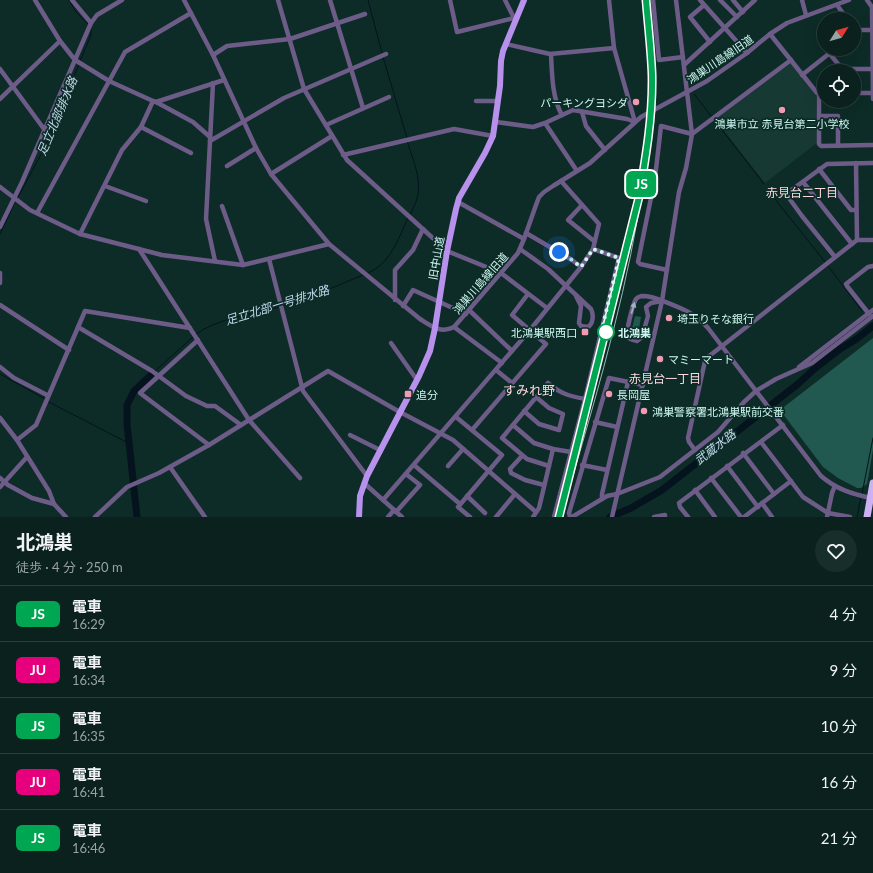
<!DOCTYPE html>
<html lang="ja">
<head>
<meta charset="utf-8">
<style>
	:root { --surface:#0a211d; --page:#182e2a; --text:#f1f3f6; --muted:#99a3a4; --line:#2a3e3b }
	body { margin:0; font-family:Lato,"Noto Sans JP",sans-serif; background:var(--page); color:var(--text); height:100vh; display:flex; flex-direction:column; font-size:15px; white-space:nowrap }
	* { box-sizing:border-box; margin:0 }
	p { font-size:13px; color:var(--muted) }
	.icon { flex:none; width:22px; height:22px; fill:none; stroke:currentColor; stroke-width:2; stroke-linecap:round; stroke-linejoin:round }
	.map { position:relative; height:517px; overflow:hidden }
	.details { display:flex; flex-direction:column; background:var(--surface); flex:1 }
	.details>* { flex:none }
	.badge { padding:0 8px; border-radius:6px; font-size:14px; line-height:26px }
	.needle { width:26px; rotate:53deg }
	.controls { position:absolute; left:817px; top:12px; display:grid; gap:8px }
	.controls a { display:grid; place-items:center; width:44px; height:44px; border-radius:50%; background:var(--surface); box-shadow:0 4px 16px #0002,0 0 0 1px var(--line); font-size:20px }
	.you { position:absolute; width:20px; height:20px; margin:-10px; border:3px solid #fff; border-radius:50%; background:#1a73e8; box-shadow:0 0 0 6px #1a73e833 }
	.map>.badge { position:absolute; translate:-50% -50%; box-shadow:0 0 0 2px #fff }
	.round { display:grid; place-items:center; flex:none; width:42px; height:42px; border-radius:21px; background:var(--page) }
	.headline { display:flex; align-items:center; justify-content:space-between; height:68px; padding:0 16px }
	h1 { font-size:19px; font-weight:700; line-height:30px }
	ul { padding:0; list-style:none }
	li { display:flex; align-items:center; gap:12px; height:56px; padding:0 16px; border-top:1px solid var(--line) }
	li div { flex:1 }
	li b { display:block; font-size:15px }
	li em { font-style:normal }
	li .badge { min-width:44px; font-weight:700; text-align:center }
	.map>svg:first-child { display:block }
	.built { fill:#163934 }
	.green { fill:#215850 }
	.lines { fill:none; stroke-linecap:round; stroke-linejoin:round }
	.stream { stroke:#04131e; stroke-width:1 }
	.river { stroke:#04131e; stroke-width:7 }
	.minor { stroke:#6e5c88; stroke-width:4.5 }
	.major { stroke:#b791eb; stroke-width:6 }
	.highway { stroke:#ccb2f3; stroke-width:7 }
	.rail { stroke:#92bbb3; stroke-width:1 }
	.oneway { fill:#a2b2c1 }
	.line-casing { stroke:#fff; stroke-width:9 }
	.line { stroke:#00a651; stroke-width:6 }
	.walk { stroke:#ccf8f0; stroke-width:4; stroke-dasharray:0 7.2 }
	.poi-dot { fill:#f19ab1; stroke:#0d2c27; stroke-width:1.5 }
	.stop-dot { fill:#fff; stroke:#00a651; stroke-width:2 }
	.labels { text-anchor:middle; dominant-baseline:central; stroke-width:3.5; stroke-linejoin:round; paint-order:stroke }
	.street-label { font-size:11px; fill:#ccf8f0; stroke:#0d2c27 }
	.poi-label { font-size:11px; fill:#ccf8f0; stroke:#0d2c27; text-anchor:start }
	.stop-label { font-size:11px; font-weight:bold; fill:#ccf8f0; stroke:#0d2c27; text-anchor:start }
	.water-label { font-size:12px; font-style:italic; fill:#c1d9ec; stroke:#0d2c27 }
	.neighbourhood-label { font-size:12px; fill:#fcd9e1; stroke:#0d2c27 }
	.quarter-label { font-size:13px; fill:#fcd9e1; stroke:#0d2c27 }
</style>
</head>
<body>
<div class="map">
<svg width="873" height="517" viewBox="0 0 873 517">
	<rect width="100%" height="100%" fill="#0d2c27"/>
	<path class="built" d="M790,64H792L816,96L817,143L765,183L715,119Z"/>
	<g class="green">
		<path d="M635,316L641,317L638,334L635,336L631,334V333Z"/>
		<path d="M873,338V450L867,484L861,488H857L838,478L823,467L780,410Z"/>
	</g>
	<g class="lines">
		<g class="stream">
			<path d="M69,0L76,12L88,24"/>
			<path d="M368,0L382,53"/>
			<path d="M383,57L407,138"/>
			<path d="M80,61L91,35V29"/>
			<path d="M694,94L711,116"/>
			<path d="M715,121L764,184"/>
			<path d="M407,141C412,157 421,177 418,194C417,202 413,208 410,215"/>
			<path d="M767,189L825,262"/>
			<path d="M18,197L45,147L79,64"/>
			<path d="M0,234L15,202"/>
			<path d="M828,266L862,311"/>
			<path d="M368,273C391,263 398,239 408,218"/>
			<path d="M282,306L310,297L363,275"/>
			<path d="M195,335C217,318 253,314 279,307"/>
			<path d="M155,371L193,337"/>
			<path d="M0,374L45,399"/>
			<path d="M150,376L153,373"/>
			<path d="M47,401L130,444"/>
			<path d="M862,494L873,438"/>
			<path d="M857,517L861,497"/>
		</g>
		<g class="river">
			<path d="M137,517L127,424V405L134,391L150,376"/>
			<path d="M610,517L631,508L662,490L798,384L813,370L840,349L855,340L873,326"/>
		</g>
		<g class="minor">
			<path d="M35,0L60,41L75,60L109,81L153,101L156,102L224,80"/>
			<path d="M72,0L91,23"/>
			<path d="M184,0L213,55L256,148L271,174L329,244L420,319C431,326 441,334 454,327L518,253L524,239L536,205L539,197L544,192L553,186L590,163L641,117L707,81L747,53L770,34L787,23L849,0"/>
			<path d="M278,0L304,89L347,160L447,251L501,273L547,308"/>
			<path d="M330,0L363,108"/>
			<path d="M450,0L457,32L514,18"/>
			<path d="M505,0L514,18L516,19"/>
			<path d="M609,0L614,48L635,122"/>
			<path d="M653,0L659,60L683,57"/>
			<path d="M700,0L747,53"/>
			<path d="M720,0L737,17"/>
			<path d="M733,0L743,12"/>
			<path d="M802,0L806,15"/>
			<path d="M867,0L872,7L873,99"/>
			<path d="M704,5L690,17L710,42"/>
			<path d="M837,5L847,19"/>
			<path d="M854,33L859,30H872"/>
			<path d="M770,34L817,93L824,94"/>
			<path d="M822,43L824,46"/>
			<path d="M506,44L550,54L614,48"/>
			<path d="M826,49L842,69H872"/>
			<path d="M551,54C552,74 552,98 562,115"/>
			<path d="M213,55L227,46L290,39L365,14"/>
			<path d="M684,65L755,0"/>
			<path d="M0,69L44,129"/>
			<path d="M802,75L835,49"/>
			<path d="M213,83L206,219L215,261"/>
			<path d="M854,93H873"/>
			<path d="M819,94V144L821,146L873,145"/>
			<path d="M0,99L60,41"/>
			<path d="M476,101H498"/>
			<path d="M156,102L193,122L210,137"/>
			<path d="M582,112L586,126L605,150"/>
			<path d="M819,116H838V146"/>
			<path d="M496,122L533,127L545,123L573,110L627,119L635,122"/>
			<path d="M545,123L577,171"/>
			<path d="M326,125L389,97"/>
			<path d="M141,127L191,153"/>
			<path d="M210,141L284,98L386,54"/>
			<path d="M343,155L454,129L493,136"/>
			<path d="M856,163L857,240"/>
			<path d="M227,166L256,148"/>
			<path d="M819,169L851,210H856"/>
			<path d="M271,174L332,136"/>
			<path d="M803,182L852,244"/>
			<path d="M105,186L146,201"/>
			<path d="M0,187L30,210L80,234L162,255L243,265L329,244"/>
			<path d="M458,202L524,239"/>
			<path d="M582,205L568,220L594,241"/>
			<path d="M222,206L243,265"/>
			<path d="M37,213L125,52L191,13"/>
			<path d="M0,227L22,182L91,23L97,15L122,0"/>
			<path d="M526,233L572,260L581,267"/>
			<path d="M80,234L122,150L141,127L153,101"/>
			<path d="M139,249L249,420L300,478"/>
			<path d="M520,249L548,269L591,309C594,315 593,324 588,327L581,326L579,323L581,306L576,296"/>
			<path d="M835,257L802,216L786,194L827,164L873,163"/>
			<path d="M269,259L303,391L367,476"/>
			<path d="M667,270L640,264L638,262L655,178L661,126L692,134L791,60"/>
			<path d="M0,273V283"/>
			<path d="M395,300V270L413,250L423,229"/>
			<path d="M662,301L651,303L646,307L648,316L642,337L637,341C634,340 630,340 628,337C625,333 633,304 636,299C638,297 639,297 642,296C649,296 656,298 663,301C681,308 695,313 708,328L821,476C836,489 852,494 871,498"/>
			<path d="M0,305L69,350"/>
			<path d="M403,306L413,290L466,314"/>
			<path d="M469,310L512,351"/>
			<path d="M869,314L847,286L846,284L868,267L873,266"/>
			<path d="M78,327L152,371L186,396L207,406H215L241,425"/>
			<path d="M454,327L502,363"/>
			<path d="M198,340L140,393L209,445"/>
			<path d="M391,343L417,380"/>
			<path d="M0,367L14,378L47,395"/>
			<path d="M799,367L873,310"/>
			<path d="M496,370L512,383"/>
			<path d="M524,411L539,424L559,430L563,414L549,408L536,397"/>
			<path d="M456,417L502,455L458,507L470,517"/>
			<path d="M0,418L17,440L49,491L54,504L66,517"/>
			<path d="M595,422L617,427"/>
			<path d="M513,425L534,443L553,449L571,452"/>
			<path d="M472,430L546,344L512,315L528,294"/>
			<path d="M350,435L380,450"/>
			<path d="M17,440L36,425L85,311L190,328"/>
			<path d="M761,442L803,497L828,513L850,517"/>
			<path d="M695,450L689,442L688,438L705,361L708,357L857,240H873"/>
			<path d="M743,453L774,494"/>
			<path d="M522,456L510,469L511,473L525,480L544,485"/>
			<path d="M414,465L460,504"/>
			<path d="M582,465L607,470"/>
			<path d="M448,466L463,449"/>
			<path d="M549,466L527,459L502,438L548,383C561,394 569,396 585,399"/>
			<path d="M727,466L758,507"/>
			<path d="M170,467L205,517"/>
			<path d="M0,478L8,485L32,498L54,504"/>
			<path d="M711,478L741,517"/>
			<path d="M364,483L402,517"/>
			<path d="M0,487L27,457"/>
			<path d="M695,490L715,517"/>
			<path d="M467,496L485,513"/>
			<path d="M602,499V494L628,382"/>
			<path d="M383,500L530,330L581,267L593,249L599,224L561,181"/>
			<path d="M762,503L772,517"/>
			<path d="M396,512L420,485L406,474"/>
			<path d="M95,517L127,487L159,473L209,445L328,371L398,411L453,440L536,512"/>
			<path d="M388,517L394,510"/>
			<path d="M496,517L515,494"/>
			<path d="M533,517L539,508L553,449"/>
			<path d="M554,517L585,399L619,258L593,249"/>
			<path d="M570,517L569,513L609,378L643,385"/>
			<path d="M572,517L607,496L617,494L660,477L718,432L744,402L756,391L776,379L812,363L873,316"/>
			<path d="M612,517L662,301L679,192L686,168L692,134L676,0"/>
			<path d="M654,517L665,515V517"/>
			<path d="M688,517L680,507L679,503L783,425"/>
			<path d="M744,517L791,481"/>
			<path d="M827,517L832,493L835,486"/>
		</g>
		<path class="major" d="M359,517L360,496L367,476L419,376L430,351L435,328L447,251L456,209L459,198L485,153L493,136L500,86L501,61L503,51L524,0"/>
		<path class="highway" d="M867,517L873,483"/>
		<g class="rail">
			<path d="M586,414L629,236"/>
			<path d="M561,517C590,416 620,320 638,216C645,181 652,144 653,108C655,72 652,36 649,0"/>
		</g>
	</g>
	<defs><path id="oneway-solid" d="M-6-.8H1V-3.2L6.5 0L1 3.2V.8H-6Z"/></defs>
	<use class="oneway" href="#oneway-solid" transform="translate(633 308) rotate(-74)"/>
	<g class="lines">
		<defs>
			<path id="line" d="M559,517L639,197C646,156 653,115 652,74C651,49 648,24 646,0"/>
		</defs>
		<use href="#line" class="line-casing"/>
		<use href="#line" class="line"/>
		<path class="walk" d="M559,252L572,260L581,267L593,249L619,258L602,329L606,332"/>
	</g>
	<g class="poi-dot">
		<circle cx="636" cy="102" r="4"/>
		<circle cx="782" cy="110" r="4"/>
		<circle cx="669" cy="318" r="4"/>
		<rect x="581" y="328" width="8" height="8" rx="2"/>
		<circle cx="660" cy="359" r="4"/>
		<rect x="404" y="390" width="8" height="8" rx="2"/>
		<circle cx="609" cy="394" r="4"/>
		<circle cx="644" cy="411" r="4"/>
	</g>
	<circle class="stop-dot" cx="606" cy="332" r="8"/>
	<g class="labels">
		<g class="street-label">
			<text transform="translate(720 59) rotate(-34)">鴻巣川島線旧道</text>
			<text transform="translate(436 258) rotate(-80)">旧中山道</text>
			<text transform="translate(480 283) rotate(-49)">鴻巣川島線旧道</text>
		</g>
		<g class="poi-label">
			<text x="628" y="102" text-anchor="end">パーキングヨシダ</text>
			<text x="782" y="123" text-anchor="middle">鴻巣市立 赤見台第二小学校</text>
			<text x="677" y="318">埼玉りそな銀行</text>
			<text x="577" y="332" text-anchor="end">北鴻巣駅西口</text>
			<text x="668" y="359">マミーマート</text>
			<text x="416" y="394">追分</text>
			<text x="617" y="394">長岡屋</text>
			<text x="652" y="411">鴻巣警察署北鴻巣駅前交番</text>
		</g>
		<g class="stop-label">
			<text x="618" y="332">北鴻巣</text>
		</g>
		<g class="water-label">
			<text transform="translate(57 116) rotate(-67)">足立北部排水路</text>
			<text transform="translate(277 305) rotate(-17)">足立北部一号排水路</text>
			<text transform="translate(715 447) rotate(-38)">武蔵水路</text>
		</g>
		<g class="neighbourhood-label">
			<text x="802" y="192">赤見台二丁目</text>
			<text x="665" y="378">赤見台一丁目</text>
		</g>
		<g class="quarter-label">
			<text x="529" y="390">すみれ野</text>
		</g>
	</g>
</svg>
<div class="controls">
<a><svg class="needle" viewBox="-14 -14 28 28"><path d="M0-13l5 13h-10z" fill="#e53935"/><path d="M0 13l5-13h-10z" fill="#99a3a4"/></svg></a>
<a><svg class="icon" aria-label="locate" viewBox="0 0 24 24"><circle cx="12" cy="12" r="6"/><path d="M12 2v4M12 18v4M2 12h4M18 12h4"/></svg></a>
</div>
<div class="you" style="left:559px;top:252px"></div>
<b class="badge" style="left:641px;top:184px;background:#00a651;color:#fff">JS</b>
</div>
<section class="details">
<div class="headline"><div><h1>北鴻巣</h1><p>徒歩 · 4 分 · 250 m</p></div><a class="round"><svg class="icon" aria-label="heart" viewBox="0 0 24 24"><path d="M12 20l-8-8c-3-5 5-10 8-4 3-6 11-1 8 4z"/></svg></a></div>
<ul>
<li><span class="badge" style="background:#00a651;color:#fff">JS</span><div><b>電車</b><p>16:29</p></div><em>4 分</em></li>
<li><span class="badge" style="background:#e6007e;color:#fff">JU</span><div><b>電車</b><p>16:34</p></div><em>9 分</em></li>
<li><span class="badge" style="background:#00a651;color:#fff">JS</span><div><b>電車</b><p>16:35</p></div><em>10 分</em></li>
<li><span class="badge" style="background:#e6007e;color:#fff">JU</span><div><b>電車</b><p>16:41</p></div><em>16 分</em></li>
<li><span class="badge" style="background:#00a651;color:#fff">JS</span><div><b>電車</b><p>16:46</p></div><em>21 分</em></li>
</ul>
</section>
</body>
</html>
